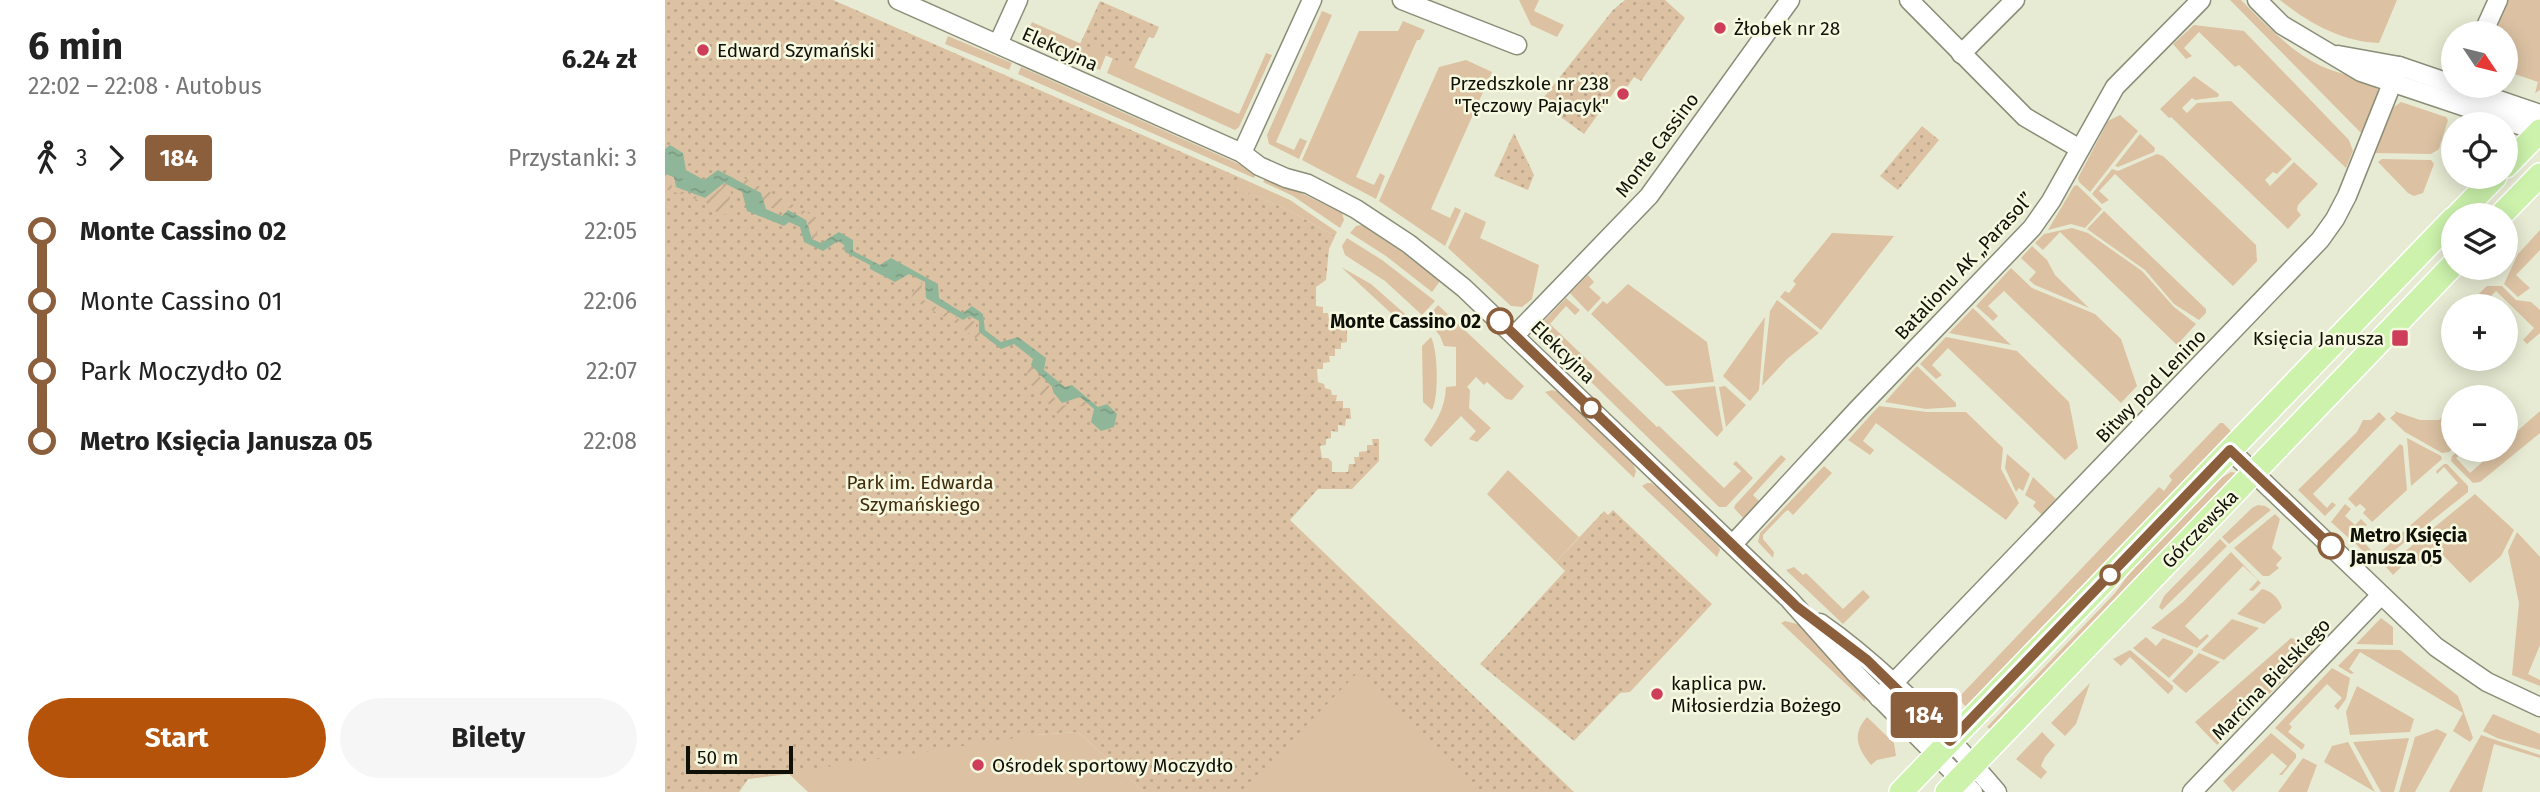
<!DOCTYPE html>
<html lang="pl">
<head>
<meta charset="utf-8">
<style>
	:root { --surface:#fff; --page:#f6f6f6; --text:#222; --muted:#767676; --accent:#b45309 }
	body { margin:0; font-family:"Fira Sans",sans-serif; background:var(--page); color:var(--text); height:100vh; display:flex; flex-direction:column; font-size:26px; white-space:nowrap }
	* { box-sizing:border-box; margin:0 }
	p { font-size:23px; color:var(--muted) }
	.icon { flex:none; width:38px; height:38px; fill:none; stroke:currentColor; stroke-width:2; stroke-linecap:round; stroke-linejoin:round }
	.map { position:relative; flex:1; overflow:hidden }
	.details { display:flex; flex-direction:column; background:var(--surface); width:665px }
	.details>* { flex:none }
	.badge { padding:0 14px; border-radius:5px; font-size:24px; line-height:46px }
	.needle { width:46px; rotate:125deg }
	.tools { position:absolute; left:1776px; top:21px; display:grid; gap:14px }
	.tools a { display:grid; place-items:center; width:77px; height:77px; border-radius:50%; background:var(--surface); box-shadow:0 4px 18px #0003; font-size:35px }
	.scale { position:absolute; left:21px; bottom:18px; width:107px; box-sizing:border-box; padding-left:7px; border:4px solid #0f1008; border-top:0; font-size:19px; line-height:24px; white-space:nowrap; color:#0f1008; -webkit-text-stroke:5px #f6f9e0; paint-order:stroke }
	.map>.badge { position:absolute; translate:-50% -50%; box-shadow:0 0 0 4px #fff }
	.legs { display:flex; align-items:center; gap:10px; height:77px; padding:0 28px; font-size:23px }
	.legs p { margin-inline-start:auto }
	.head { display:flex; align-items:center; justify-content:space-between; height:119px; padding:0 28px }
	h1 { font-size:38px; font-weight:700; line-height:52px }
	.action { display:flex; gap:14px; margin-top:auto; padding:14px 28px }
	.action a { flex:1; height:80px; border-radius:42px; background:var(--accent); color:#fff; font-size:28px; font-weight:700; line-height:80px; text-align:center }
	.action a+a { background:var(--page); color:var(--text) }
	ul { padding:0 28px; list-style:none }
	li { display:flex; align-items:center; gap:24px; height:70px; font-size:26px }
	li i { display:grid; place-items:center; width:10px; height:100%; margin:0 9px; background:currentColor }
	li i::after { content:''; width:18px; height:18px; margin:-9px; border:5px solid; border-radius:50%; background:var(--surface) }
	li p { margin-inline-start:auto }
	li:first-child i { background:linear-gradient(#0000 50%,currentColor 0) }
	li:last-child i { background:linear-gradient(currentColor 50%,#0000 0) }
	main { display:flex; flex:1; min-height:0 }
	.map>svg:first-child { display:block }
	.grass { fill:#dcc2a3 }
	.park { fill:url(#park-dots) }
	.garden { fill:url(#garden-furrows) }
	.water { fill:url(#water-ripples) }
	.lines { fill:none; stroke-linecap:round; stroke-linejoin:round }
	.minor-casing { stroke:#8a8d77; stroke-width:21 }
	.major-casing { stroke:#fff; stroke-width:26 }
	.minor { stroke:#fff; stroke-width:18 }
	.major { stroke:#ccf2ac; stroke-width:23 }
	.line-1-casing { stroke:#fff; stroke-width:16 }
	.line-1 { stroke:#8b5e3c; stroke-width:10 }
	.poi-dot { fill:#ce3e5a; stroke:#f6f9e0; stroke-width:2.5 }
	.stop-1-dot { fill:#fff; stroke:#8b5e3c; stroke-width:3.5 }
	.labels { text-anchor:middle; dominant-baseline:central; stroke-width:5; stroke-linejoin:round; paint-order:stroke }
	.poi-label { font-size:19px; fill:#0f1008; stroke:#f6f9e0; text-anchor:start }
	.street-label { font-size:19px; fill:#0f1008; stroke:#f6f9e0 }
	.stop-label { font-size:19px; font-weight:bold; fill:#0f1008; stroke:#f6f9e0; text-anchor:end }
	.park-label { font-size:19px; fill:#3f2a0c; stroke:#f6f9e0 }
</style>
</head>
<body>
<main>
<section class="details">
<div class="head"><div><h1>6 min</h1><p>22:02 – 22:08 · Autobus</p></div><b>6.24 zł</b></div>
<div class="legs"><svg class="icon" aria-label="walk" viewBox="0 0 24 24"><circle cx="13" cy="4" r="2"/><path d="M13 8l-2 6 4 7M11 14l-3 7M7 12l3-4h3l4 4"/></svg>3<svg class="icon" aria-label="forward" viewBox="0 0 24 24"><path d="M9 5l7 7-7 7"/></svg><b class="badge" style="background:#8b5e3c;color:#fff">184</b><p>Przystanki: 3</p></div>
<ul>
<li><i style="color:#8b5e3c"></i><b>Monte Cassino 02</b><p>22:05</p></li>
<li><i style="color:#8b5e3c"></i><span>Monte Cassino 01</span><p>22:06</p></li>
<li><i style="color:#8b5e3c"></i><span>Park Moczydło 02</span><p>22:07</p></li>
<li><i style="color:#8b5e3c"></i><b>Metro Księcia Janusza 05</b><p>22:08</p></li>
</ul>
<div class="action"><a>Start</a><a>Bilety</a></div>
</section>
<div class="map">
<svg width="1875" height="792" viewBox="0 0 1875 792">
	<defs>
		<pattern id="park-dots" width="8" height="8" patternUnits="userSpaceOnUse" patternTransform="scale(1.75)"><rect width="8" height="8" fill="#dcc2a3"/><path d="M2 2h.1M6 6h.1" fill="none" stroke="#bca68b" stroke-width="1.8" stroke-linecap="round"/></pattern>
		<pattern id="garden-furrows" width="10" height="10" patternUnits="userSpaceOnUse" patternTransform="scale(1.75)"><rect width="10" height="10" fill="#dcc2a3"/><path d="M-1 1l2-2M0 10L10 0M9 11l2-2" fill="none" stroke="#bca68b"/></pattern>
		<pattern id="water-ripples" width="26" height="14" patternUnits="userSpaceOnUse" patternTransform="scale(1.75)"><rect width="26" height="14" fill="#90b699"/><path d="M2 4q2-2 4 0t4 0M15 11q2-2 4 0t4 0" fill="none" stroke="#7b9b82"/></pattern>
	</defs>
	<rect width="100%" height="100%" fill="#e8ebd3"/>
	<g class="grass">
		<path d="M854,0H874L869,11L899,25L892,37L866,25Z"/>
		<path d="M1565,0H1576C1601,25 1624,50 1656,66C1673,74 1696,77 1712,88L1715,96L1698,135Z"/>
		<path d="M1615,0H1732L1714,43C1678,42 1643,23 1615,0Z"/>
		<path d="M1842,0H1875V90L1870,93L1873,82L1841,71V33H1825Z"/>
		<path d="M657,11L667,15L611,142L629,150L635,138L642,141L634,159L604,144L602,135Z"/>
		<path d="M738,21L760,30L755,40H752L691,177L709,185L715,173L720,176L711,199L637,160L694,31H733Z"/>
		<path d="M367,22L441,55L435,70L362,38L361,35Z"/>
		<path d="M1529,25L1579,31L1684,140L1688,151L1681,168L1574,65L1570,67L1534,32L1519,48L1527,56L1521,59L1508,44Z"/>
		<path d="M283,36L347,63L344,70L280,44Z"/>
		<path d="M601,53L607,55L574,127L570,130L442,73L448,58L574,114Z"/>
		<path d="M801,60L827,72L766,209L785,218L790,207L796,210L780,246L714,201L774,67Z"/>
		<path d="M356,67L592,172L589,178L353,74Z"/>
		<path d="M1529,76L1554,94L1553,97L1530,100L1527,98L1517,108L1522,113L1532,103L1566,101L1627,159L1612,174L1608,172L1600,180L1605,186L1629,162L1653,184L1633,205L1632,210L1636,215L1623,229L1506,117L1504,118L1495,109Z"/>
		<path d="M1736,102L1781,117L1783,120L1774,149L1766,154L1708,153L1729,107Z"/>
		<path d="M1455,115L1473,131L1425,192L1414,182L1413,178L1443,121Z"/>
		<path d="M1475,134L1490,148L1489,152L1453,167L1450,166Z"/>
		<path d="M1492,154L1498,156L1591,245L1592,261L1568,286L1450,174L1434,191L1444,200L1437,204L1427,194L1447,169L1453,171Z"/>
		<path d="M1717,159L1766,160L1769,164L1758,193L1749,196L1743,193L1713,162Z"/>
		<path d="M601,176L677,213L679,220L675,228L628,196L598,182Z"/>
		<path d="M576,178L625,200L672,232L670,236L621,209L571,188Z"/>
		<path d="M1412,185L1437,209L1420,228L1406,224L1383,230L1409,186Z"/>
		<path d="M1439,211L1541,309V313L1534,320L1509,304L1480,270L1422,229Z"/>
		<path d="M800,212L821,222L815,238L874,265L867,299L857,307L846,306L783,248Z"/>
		<path d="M697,225L740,254L775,281L767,292L721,256L685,233L691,226Z"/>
		<path d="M1407,228L1423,233L1477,271L1509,307L1531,324L1512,345L1395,232L1378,250L1370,243L1379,234Z"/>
		<path d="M1875,230V250L1851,275L1865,288L1853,297L1839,284L1853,254Z"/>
		<path d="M1167,233L1229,236L1156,330L1115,297L1120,291L1124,293L1131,284L1128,281Z"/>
		<path d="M682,238L717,260L770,301L757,315L720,281L680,255L677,246Z"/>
		<path d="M1367,246L1382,260L1390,275L1424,308L1370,285L1364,280L1371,272L1356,258Z"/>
		<path d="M676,267L706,284L748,321L741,327Z"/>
		<path d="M1346,268L1367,288L1430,314L1456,339L1472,386L1456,403L1339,291L1323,306L1333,316L1328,321L1311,306Z"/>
		<path d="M923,275L929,282L924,287L936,298L923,312L905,293Z"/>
		<path d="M963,284L1042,342L1049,382L1001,386L926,314L938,301L942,304Z"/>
		<path d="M1822,286H1837L1851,300L1866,302L1875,310V333L1862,344L1858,340L1869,328L1831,291L1818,304L1813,299L1806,306H1801Z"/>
		<path d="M901,298L915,310L910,315L901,306L885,324L992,427L994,426L1059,488L1076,471L1068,464L1071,461L1088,478L1061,507H1054L878,335L876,324Z"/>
		<path d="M1112,300L1154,333L1122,359L1097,386L1105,311Z"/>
		<path d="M773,305L859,386L847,400L841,399L822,382L819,385L811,377L802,387L805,390L804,408L826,428L812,442L804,439L811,431L796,416L766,447L759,440C771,422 780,409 781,387L791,386V347L779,346L775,336L761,319Z"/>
		<path d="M1308,308L1346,345L1284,333Z"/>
		<path d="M1100,317L1094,390L1085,401L1058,376Z"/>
		<path d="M766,337C773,351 774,396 767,410L758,402L757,346Z"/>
		<path d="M1281,337L1352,351L1404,402L1413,448L1400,460L1283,348L1267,365L1277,375L1271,379L1255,364Z"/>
		<path d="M1252,366L1291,403V407L1261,409L1220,402Z"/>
		<path d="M1050,386L1058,430L1052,437L1006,391Z"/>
		<path d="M1060,386L1081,405L1061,427L1054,387Z"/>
		<path d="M887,390L894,392L968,464L971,471L969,478L880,392Z"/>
		<path d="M1214,406L1262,412H1301L1338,448L1336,469L1354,503L1341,520L1211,423L1198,441L1209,450L1205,455L1183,440Z"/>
		<path d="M1788,406V448L1784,452L1777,453L1740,432L1725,418L1731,413L1729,411L1755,420H1774Z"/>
		<path d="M1875,411V433L1815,482L1808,483L1786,461L1787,456L1794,450L1797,453L1791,458L1805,473L1831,450H1841V441Z"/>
		<path d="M1714,412L1721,419L1648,494L1662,508L1667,502L1671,505L1660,516L1633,490L1692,432L1698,420H1706Z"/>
		<path d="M1555,423H1558L1568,433L1301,707L1295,700V696L1494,487L1499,491L1507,480L1504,476Z"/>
		<path d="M1742,438L1776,456L1777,459L1746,486Z"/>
		<path d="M1735,444L1738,446L1742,490L1707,522L1698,513L1701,509L1695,504L1691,507L1683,499Z"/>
		<path d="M1342,454L1365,474L1358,491L1354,488L1351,492L1340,468Z"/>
		<path d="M1116,455L1121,459L1088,495L1096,503L1080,520L1069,508L1070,505Z"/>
		<path d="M1779,464H1782L1803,486V492L1711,565L1690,543L1702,532L1703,534L1697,540L1711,556L1793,483L1779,467L1772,474L1771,471Z"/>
		<path d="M1159,466L1167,473L1128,515L1123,510L1120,512L1098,535V539L1109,552L1108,558L1093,542L1095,533Z"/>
		<path d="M843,470L914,537L891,562L822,494Z"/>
		<path d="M1566,472L1573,473L1326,730L1322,727L1450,593L1467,570L1553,480Z"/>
		<path d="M1368,477L1391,499L1377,515L1368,506L1371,502L1360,495Z"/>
		<path d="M982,483H986L992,487L1054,547L1055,550L1052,557L977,486Z"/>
		<path d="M1810,494L1849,530L1836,556L1805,583L1778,555L1766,567L1758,560L1738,565L1728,575L1721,567Z"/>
		<path d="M1680,504L1686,509L1680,516L1690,525L1696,519L1702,525L1686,540L1666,522Z"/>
		<path d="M1593,505L1600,506L1606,510L1564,544L1557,537L1587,508Z"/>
		<path d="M1610,514L1615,519L1607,548L1617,558L1611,565L1614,568L1604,576H1598L1569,548Z"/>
		<path d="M1852,532L1875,557V645L1863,674L1875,680V686L1847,675L1854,603L1843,551Z"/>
		<path d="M1555,539L1562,546L1497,610L1494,607L1499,596Z"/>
		<path d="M1566,552L1596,583L1588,591L1584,590L1593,580L1578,566L1520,626L1535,640L1542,634L1544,636L1532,648L1486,628L1518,602Z"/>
		<path d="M1129,567L1138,575L1141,573L1178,609L1198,590L1205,597L1178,624L1121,570Z"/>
		<path d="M619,573L826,792H504Z"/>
		<path d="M1597,589C1605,590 1615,599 1617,608L1599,624L1572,614Z"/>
		<path d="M1716,618L1728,627V645L1691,644Z"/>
		<path d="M1567,619L1594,628L1559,660L1536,650Z"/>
		<path d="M1120,621L1136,625L1201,695L1200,702L1116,623Z"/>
		<path d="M1481,637L1491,646L1498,638L1528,650V653L1504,678L1468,648Z"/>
		<path d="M1626,638L1647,645L1645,648L1648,651L1552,745L1530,722Z"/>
		<path d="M1690,649L1735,650L1793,696L1808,738L1805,742L1788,731L1798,713L1695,652L1684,669L1689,673L1686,674L1673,666Z"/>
		<path d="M1465,650L1508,686V689L1503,694L1465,657L1456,666L1448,659Z"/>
		<path d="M1534,653L1555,662L1521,693L1507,681Z"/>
		<path d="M1667,668L1685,678L1681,699L1673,710L1669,706L1677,698L1662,684L1624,724L1627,727L1623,732L1640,745L1637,750L1610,728Z"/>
		<path d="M1425,683L1411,724L1400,736L1386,723Z"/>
		<path d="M1692,686L1749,719L1745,732L1685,735L1681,712Z"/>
		<path d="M1828,714L1875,734V750L1832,738L1818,731Z"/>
		<path d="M1202,717L1229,743L1231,756L1212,760L1206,765C1193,749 1186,735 1202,717Z"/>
		<path d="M360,728L369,735L413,732L479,792H143L124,774L83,779L74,792H46L71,775Z"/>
		<path d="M1772,729L1782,734L1750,792H1734L1750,737Z"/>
		<path d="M1377,732L1390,745L1380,757L1376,766L1382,772L1376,779L1351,759Z"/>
		<path d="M1606,733L1631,754V758L1617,775H1614L1622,766L1607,753L1568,792L1558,781Z"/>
		<path d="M1816,735L1875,755V758L1829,744L1817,792H1784Z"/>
		<path d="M1744,738L1729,792H1716L1688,742Z"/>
		<path d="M1683,742L1710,792L1659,762L1667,746Z"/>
		<path d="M1638,758L1652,765L1642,792H1613Z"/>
	</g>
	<g class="park">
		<path d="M0,0H168L576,178L572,188L621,209L670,236L664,249L661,280L651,287V306L658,307V313H663L664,319H670V325H677V330H682V342L676,343V349H670V356H664L665,362L658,363V369H652L653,382L659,384L660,388L666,390L667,395H672L671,401H678V408H685L686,419H681L680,426L673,425V432L666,431V438L661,439V445L655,446L657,458H663L667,462V472H683L684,464H690L689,457H694V452L702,451V445H708L707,439H714V461L687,489H653L625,520L909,792H808L694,671L577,792H479L413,732L369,735L83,779L74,792H0Z"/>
		<path d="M960,0H1000L1020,18L976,81L969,77L958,93L951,89L919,134L875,102L948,10Z"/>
		<path d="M435,1L494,27L489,38L484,37L469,68L415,44Z"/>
		<path d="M1257,126L1274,140L1233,190L1215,176Z"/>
		<path d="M849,133L869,175L863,190L829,176Z"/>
		<path d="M948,510L1047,604L965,692L955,693L909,741L815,664L900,571L891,562L939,511L943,515Z"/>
	</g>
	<g class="garden">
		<path d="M0,174L5,176L7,188L41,200L61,184L67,187L62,213L59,215L43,208L42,203L3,190L0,184Z"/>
		<path d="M77,177L156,220L150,240L147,239L141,216L124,207L118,212L99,205L96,193L74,181Z"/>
		<path d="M253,278L256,280L258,300L299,322L305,319L311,323V330L323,339L316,342L289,322L246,299Z"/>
		<path d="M364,366L386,388L385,393L397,406L418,400L423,404L393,414L361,379Z"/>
	</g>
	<path class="water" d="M5,145L18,153L21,170L39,180L53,170L96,193L101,209L117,216L123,210L141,220L147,239L156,243L174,232L188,240V251L215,265L226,258L273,284L274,298L298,313L307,306L318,314L320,330L336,342L353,337L381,358L379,370L400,387L407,385L433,407L442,404L452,414L449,427L436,431L426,422L429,409L415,397L397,403L388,392V388L366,365L368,359L349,344L336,349L314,332V321L305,316L298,320L261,298L260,282L244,274L230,282L205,269V265L180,252L179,245L173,241L158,251L139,242L135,227L124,222L119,226L82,211L77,192L59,183L40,198L11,187L9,177L0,174V149Z"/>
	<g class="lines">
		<defs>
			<g id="minor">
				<path d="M233,0L577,153L594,166L621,178L643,184L691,209L744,244L799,288L1124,599L1190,673L1308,792"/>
				<path d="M737,0L852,45"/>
				<path d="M1244,0L1360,117L1415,149"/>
				<path d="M1592,0L1617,25L1696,72L1875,132"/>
				<path d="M1818,33L1833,0"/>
				<path d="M333,44L353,0"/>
				<path d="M1296,54L1350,0"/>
				<path d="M1673,55L1734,66L1875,114"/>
				<path d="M577,153L647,0"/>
				<path d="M850,335L984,196L1125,0"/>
				<path d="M1565,450L1771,647L1822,682L1875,707"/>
				<path d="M1068,544L1192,410L1367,228L1386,201L1450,87L1536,0"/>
				<path d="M1155,623C1217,666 1283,735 1332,792"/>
				<path d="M1214,698L1655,240L1670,219L1682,196L1734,66"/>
				<path d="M1527,792L1716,595"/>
			</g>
			<g id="major">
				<path d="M1841,166L1875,131"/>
				<path d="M1793,215L1830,177"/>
				<path d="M1836,215L1875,175"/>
				<path d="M1236,792L1788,219"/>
				<path d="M1282,792L1788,265"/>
			</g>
		</defs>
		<use href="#minor" class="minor-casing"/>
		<use href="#major" class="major-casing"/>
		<use href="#minor" class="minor"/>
		<use href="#major" class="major"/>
	</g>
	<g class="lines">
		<defs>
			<path id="line-1" d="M835,321L1132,607L1202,660L1285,741L1565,450L1666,546"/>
		</defs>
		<use href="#line-1" class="line-1-casing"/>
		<use href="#line-1" class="line-1"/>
	</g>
	<g class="poi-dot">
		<circle cx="1055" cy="28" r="7"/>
		<circle cx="38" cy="50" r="7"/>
		<circle cx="958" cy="94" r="7"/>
		<rect x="1726" y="329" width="18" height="18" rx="3.5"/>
		<circle cx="992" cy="694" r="7"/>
		<circle cx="313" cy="765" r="7"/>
	</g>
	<g class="stop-1-dot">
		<circle cx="835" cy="321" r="12"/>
		<circle cx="926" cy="408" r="9"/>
		<circle cx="1666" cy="546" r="12"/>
		<circle cx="1445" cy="575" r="9"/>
	</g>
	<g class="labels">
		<g class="poi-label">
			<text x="1069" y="28">Żłobek nr 28</text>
			<text x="52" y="50">Edward Szymański</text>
			<text x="944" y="83" text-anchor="end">Przedszkole nr 238<tspan x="944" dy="22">"Tęczowy Pajacyk"</tspan></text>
			<text x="1719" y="338" text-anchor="end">Księcia Janusza</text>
			<text x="1006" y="683">kaplica pw.<tspan x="1006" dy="22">Miłosierdzia Bożego</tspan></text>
			<text x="327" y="765">Ośrodek sportowy Moczydło</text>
		</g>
		<g class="street-label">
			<text transform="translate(395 49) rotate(24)">Elekcyjna</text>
			<text transform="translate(992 145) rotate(-53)">Monte Cassino</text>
			<text transform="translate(1299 266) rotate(-47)">Batalionu AK „Parasol”</text>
			<text transform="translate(898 352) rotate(44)">Elekcyjna</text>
			<text transform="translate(1486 386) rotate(-46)">Bitwy pod Lenino</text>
			<text transform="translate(1535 529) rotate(-46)">Górczewska</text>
			<text transform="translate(1606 679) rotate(-46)">Marcina Bielskiego</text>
		</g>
		<g class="stop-label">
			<text x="816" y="321">Monte Cassino 02</text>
			<text x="1685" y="535" text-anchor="start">Metro Księcia<tspan x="1685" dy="22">Janusza 05</tspan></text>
		</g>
		<g class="park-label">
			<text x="255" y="482">Park im. Edwarda<tspan x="255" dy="22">Szymańskiego</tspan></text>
		</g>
	</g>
</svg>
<div class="tools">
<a><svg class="needle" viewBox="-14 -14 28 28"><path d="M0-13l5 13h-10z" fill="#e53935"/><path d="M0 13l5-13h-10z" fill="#767676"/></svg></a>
<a><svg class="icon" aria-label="locate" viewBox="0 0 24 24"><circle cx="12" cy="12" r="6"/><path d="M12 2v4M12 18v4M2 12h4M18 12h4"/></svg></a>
<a><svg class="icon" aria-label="layers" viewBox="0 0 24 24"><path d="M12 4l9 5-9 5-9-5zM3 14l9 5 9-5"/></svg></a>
<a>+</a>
<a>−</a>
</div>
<div class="scale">50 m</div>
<b class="badge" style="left:1259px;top:715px;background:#8b5e3c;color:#fff">184</b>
</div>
</main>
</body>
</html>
